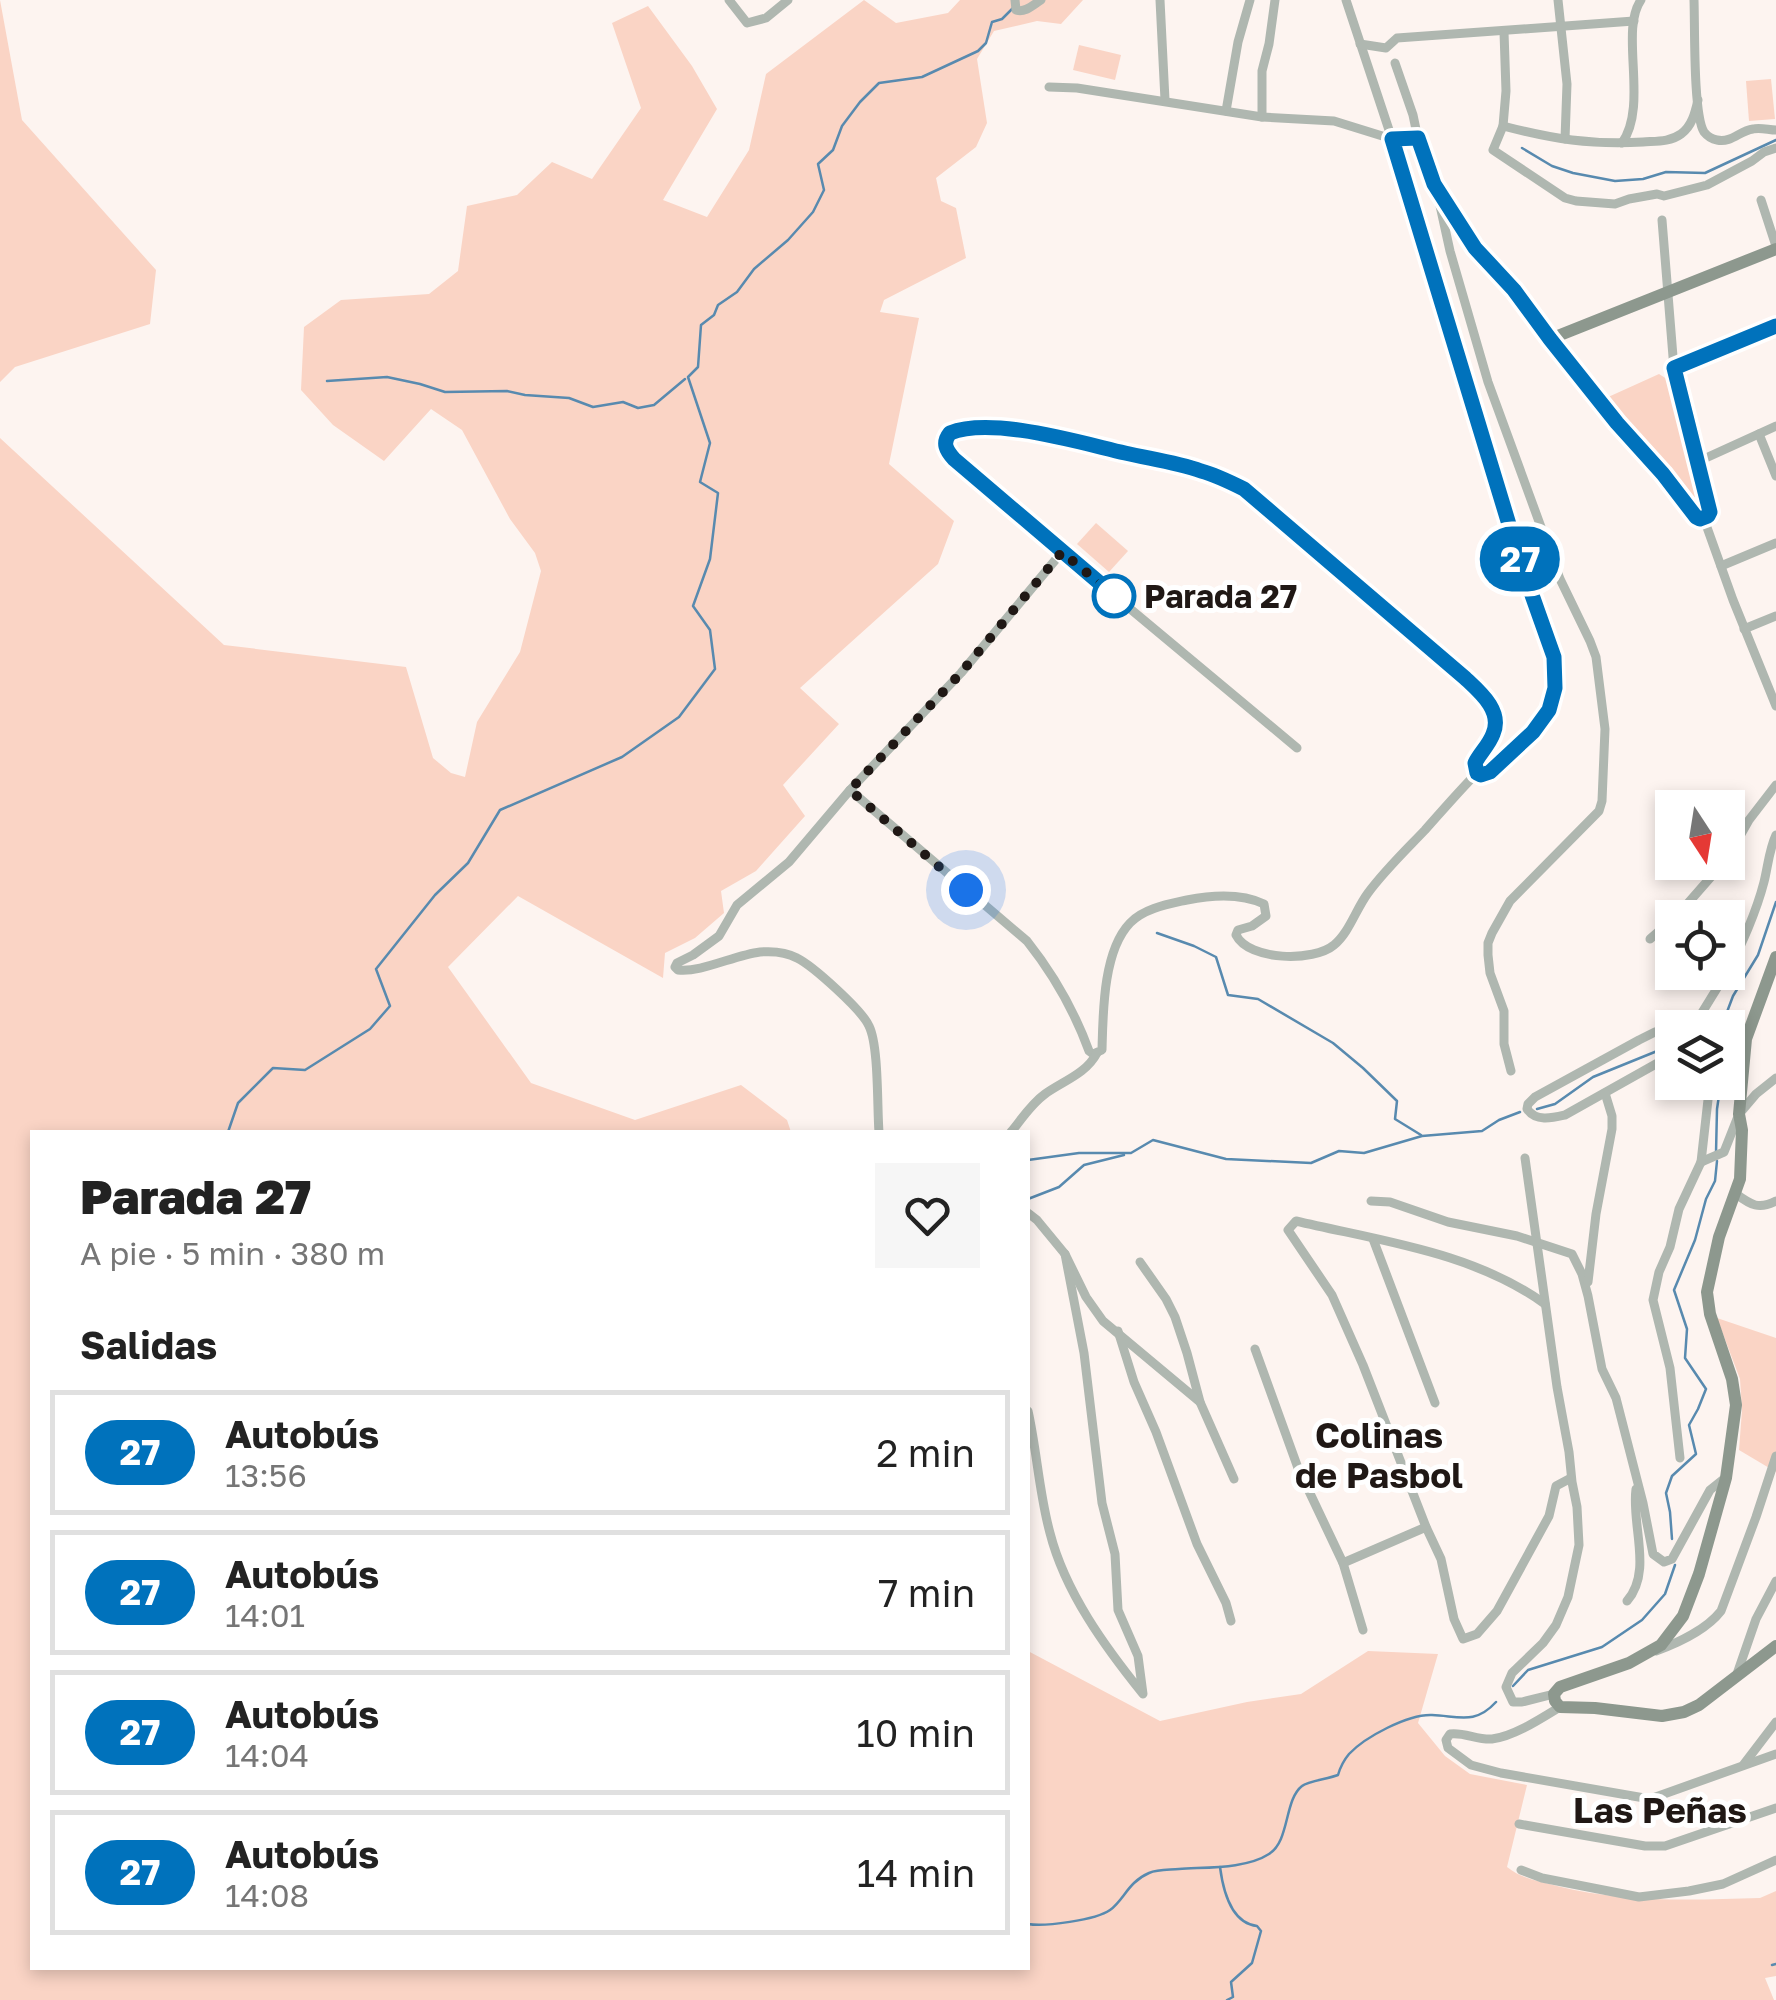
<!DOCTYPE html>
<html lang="es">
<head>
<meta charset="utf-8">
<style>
	:root { --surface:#fff; --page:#f6f6f6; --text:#222; --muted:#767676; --line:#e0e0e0 }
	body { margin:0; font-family:"Golos Text",sans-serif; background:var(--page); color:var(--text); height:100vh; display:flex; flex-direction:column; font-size:38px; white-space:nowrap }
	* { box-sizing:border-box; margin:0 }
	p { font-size:32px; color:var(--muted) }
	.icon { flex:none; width:55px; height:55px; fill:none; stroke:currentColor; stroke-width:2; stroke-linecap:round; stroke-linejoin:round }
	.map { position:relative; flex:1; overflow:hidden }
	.panel { position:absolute; left:30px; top:1130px; width:1000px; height:840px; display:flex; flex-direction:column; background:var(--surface); border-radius:0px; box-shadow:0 5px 15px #0003 }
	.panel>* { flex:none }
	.badge { padding:0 20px; border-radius:32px; font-size:35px; line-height:65px }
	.needle { width:65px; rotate:168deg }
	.tools { position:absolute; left:1655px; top:790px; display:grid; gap:20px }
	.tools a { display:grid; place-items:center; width:90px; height:90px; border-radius:0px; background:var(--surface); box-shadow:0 5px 15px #0003; font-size:50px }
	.you { position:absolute; width:50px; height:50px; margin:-25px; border:8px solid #fff; border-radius:50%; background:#1a73e8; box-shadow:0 0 0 15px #1a73e833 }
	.map>.badge { position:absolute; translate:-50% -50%; box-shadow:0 0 0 5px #fff }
	h2 { padding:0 50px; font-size:38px; line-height:90px }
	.round { display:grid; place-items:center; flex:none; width:105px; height:105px; border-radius:0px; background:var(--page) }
	.head { display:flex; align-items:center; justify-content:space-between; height:170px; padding:0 50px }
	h1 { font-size:48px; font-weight:800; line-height:75px }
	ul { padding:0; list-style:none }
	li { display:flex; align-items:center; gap:30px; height:125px; margin:0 20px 15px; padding:0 30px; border:5px solid var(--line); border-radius:0px }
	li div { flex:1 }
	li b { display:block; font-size:38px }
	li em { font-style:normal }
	li .badge { min-width:110px; font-weight:700; text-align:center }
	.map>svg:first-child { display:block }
	.green { fill:#fad4c5 }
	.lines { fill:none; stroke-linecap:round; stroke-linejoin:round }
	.stream { stroke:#588aaf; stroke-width:2.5 }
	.street { stroke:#afb7b0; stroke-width:9 }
	.secondary { stroke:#8d988e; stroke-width:12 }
	.line-casing { stroke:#fff; stroke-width:22 }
	.line { stroke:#0072bc; stroke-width:15 }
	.walk { stroke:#201815; stroke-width:10; stroke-dasharray:0 18 }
	.stop-dot { fill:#fff; stroke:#0072bc; stroke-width:5 }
	.labels { text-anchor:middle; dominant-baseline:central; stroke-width:10; stroke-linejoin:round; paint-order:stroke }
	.stop-label { font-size:32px; font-weight:bold; fill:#201815; stroke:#fff; text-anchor:start }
	.neighbourhood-label { font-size:35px; font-weight:bold; fill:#201815; stroke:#fff }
</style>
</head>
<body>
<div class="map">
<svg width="1776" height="2000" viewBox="0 0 1776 2000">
	<rect width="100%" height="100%" fill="#fdf4f0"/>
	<g class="green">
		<path d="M0,0L22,120L156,270L150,324L15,367L0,382Z"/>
		<path d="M864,0L896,23L948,13L960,0H1083L1061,24L1037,21L994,31L977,59L987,123L976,147L936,178L941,201L956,208L966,258L884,300L880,312L919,318L889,464L954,521L938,564L800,688L839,724L783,785L805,816L756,871L721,891L724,913L695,938L665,953L663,978L518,896L448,967L531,1083L635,1120L741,1085L787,1120L791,1132H32V1968H1028V1651L1160,1721L1247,1702L1301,1694L1368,1651L1438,1654L1418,1723L1445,1756L1470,1774L1527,1785L1507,1867C1522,1879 1539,1881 1557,1886C1624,1903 1691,1900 1760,1898L1776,1891V1976L1765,1978L1774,2000H0V438L224,645L406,667L433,758L451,773L465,777L477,722L520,652L541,571L535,553L510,519L462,430L431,409L384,461L333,425L301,390L304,327L341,300L429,294L458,271L467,206L517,195L552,162L592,179L641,108L612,23L648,6L692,66L717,109L663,200L707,217L749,150L766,74Z"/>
		<path d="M1079,45L1121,55L1115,80L1073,70Z"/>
		<path d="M1771,79L1775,119L1749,121L1746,81Z"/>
		<path d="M1659,374L1673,383C1675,399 1682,412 1686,428C1693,455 1697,480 1706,506L1705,511L1702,513L1696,510L1660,461L1654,459L1606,398Z"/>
		<path d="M1096,523L1128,551L1109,572L1077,544Z"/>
		<path d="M1717,1318L1776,1338V1472L1739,1450L1742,1410L1740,1379Z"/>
	</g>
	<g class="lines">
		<g class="stream">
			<path d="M1522,148L1552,166L1573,173L1615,181L1643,179L1666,172L1705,173L1776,140"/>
			<path d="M327,381L387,377L420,384L445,392L507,391L525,395L569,398L593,407L623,402L638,408L654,405L685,379"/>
			<path d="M1157,933L1194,946L1216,957L1228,995L1258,999L1333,1043L1363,1068L1397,1101L1395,1119L1421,1135"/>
			<path d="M1721,1028L1733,996L1758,955L1776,902"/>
			<path d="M1537,1109L1555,1104L1593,1077L1672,1045"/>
			<path d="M228,1132L238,1103L273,1068L305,1070L370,1029L390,1006L376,969L435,895L468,863L500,810L622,757L679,717L715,669L710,630L693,606L710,559L718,493L700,482L710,443L688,377L698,367L701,325L714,315L718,305L737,292L754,269L788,240L813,212L824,190L818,164L833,150L842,126L860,102L879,83L922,77L978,51L986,43L992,22L1002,19L1013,8"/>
			<path d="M1716,1153L1717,1109L1721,1082"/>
			<path d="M1028,1160L1079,1153H1131L1153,1140L1226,1159L1311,1163L1339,1151L1364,1153L1422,1136L1482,1131L1499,1120L1520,1112"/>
			<path d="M1028,1199L1059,1187L1084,1165L1124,1155"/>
			<path d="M1672,1539L1670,1512L1666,1493L1672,1476L1696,1454L1689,1425L1698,1409L1706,1389L1685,1358L1687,1329L1674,1290L1695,1240L1706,1199L1715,1181L1717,1161"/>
			<path d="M1513,1686L1528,1670L1602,1647L1642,1620L1665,1594L1675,1565"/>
			<path d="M1220,1867C1223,1890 1231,1923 1257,1926L1261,1931L1252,1963L1231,1982L1233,1997L1227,2000"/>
			<path d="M1028,1924C1044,1927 1096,1920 1110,1910C1124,1900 1128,1882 1149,1873C1158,1869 1169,1870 1179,1869C1206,1867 1246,1869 1269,1854C1290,1841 1284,1800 1302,1786C1308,1781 1328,1779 1338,1775C1340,1768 1344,1760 1349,1754C1365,1737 1408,1714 1432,1715C1459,1716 1475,1725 1496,1702"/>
			<path d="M1772,1965L1776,1964"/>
		</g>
		<g class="street">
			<path d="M729,0L747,23L766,18L788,0"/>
			<path d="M1015,0L1016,10C1025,13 1033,5 1041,0"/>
			<path d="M1160,0L1165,100"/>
			<path d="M1346,0L1392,139"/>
			<path d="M1558,0L1567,84L1565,139"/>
			<path d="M1694,0C1695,25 1693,114 1704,132C1708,137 1711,139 1717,140C1732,143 1739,131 1753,129C1760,127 1769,130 1776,130"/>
			<path d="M1360,44L1386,48L1397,38L1634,21"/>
			<path d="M1395,63L1413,115L1418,139"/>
			<path d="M1049,87L1077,88L1262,117L1334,121L1392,139"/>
			<path d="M1698,100C1695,113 1692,126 1681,134C1670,142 1656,141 1643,142C1590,145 1553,139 1503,126L1493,150L1565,198L1576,201L1615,204L1629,199L1657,194L1664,196L1707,185L1752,161L1764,152L1776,148"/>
			<path d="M1226,111L1238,42L1250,0"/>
			<path d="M1262,117V71L1269,44L1275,0"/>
			<path d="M1503,126L1506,91L1504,32"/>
			<path d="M1622,143C1649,105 1619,31 1641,0"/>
			<path d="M1761,200L1776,246"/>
			<path d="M1439,201L1450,251L1488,382L1560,579L1590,641L1596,657L1605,729L1602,801L1599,811L1510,901L1492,933L1488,943V955L1490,973L1504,1011V1044L1511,1071"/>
			<path d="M1550,339L1617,423L1663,474L1696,517L1704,519L1710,512L1674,369L1662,220"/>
			<path d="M1674,369L1776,326"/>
			<path d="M1759,434L1776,476"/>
			<path d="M1697,462L1776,426"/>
			<path d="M1704,519L1733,600L1776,706"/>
			<path d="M1721,566L1776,543"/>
			<path d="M1122,602L1297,748"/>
			<path d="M1744,629L1776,616"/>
			<path d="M850,790L1027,941C1054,975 1074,1010 1089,1051L1093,1054L1102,1050C1103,1013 1103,951 1130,923C1144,908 1169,904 1187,900C1212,895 1241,893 1264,904L1266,916L1252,926L1238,930L1236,935C1249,961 1314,962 1334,945C1349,933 1356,909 1368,893C1385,870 1405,851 1425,830C1442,811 1459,791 1477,773"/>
			<path d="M1728,857L1749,820L1776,785"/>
			<path d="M1675,918L1724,862"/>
			<path d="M1650,939L1672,920"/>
			<path d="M1728,972C1742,943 1756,913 1764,882C1768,866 1769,850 1776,835"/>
			<path d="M1684,1028L1698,1019L1727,972"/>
			<path d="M1672,1029L1655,1032L1639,1040L1535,1097L1528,1104L1527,1109C1536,1122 1552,1118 1565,1115L1663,1060L1672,1059"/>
			<path d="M879,1132C877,1108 879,1046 869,1026C862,1010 813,966 797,958C786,952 772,951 760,952C735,955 700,973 678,970L675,967L677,963L693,955L719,936L737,905L789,862L850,790L961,673L1062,552"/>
			<path d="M1011,1132C1021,1120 1031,1104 1045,1094C1063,1081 1086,1074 1097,1053"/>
			<path d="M1525,1158L1557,1387L1569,1452L1572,1482L1577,1507L1579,1545L1568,1597L1556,1625L1543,1643L1512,1673L1506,1687L1513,1702H1522L1554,1694"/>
			<path d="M1701,1162L1724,1152L1739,1114L1756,1094L1776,1078"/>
			<path d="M1736,1194C1751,1205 1759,1210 1776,1201"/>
			<path d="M1371,1201L1390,1202L1448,1222L1517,1236L1572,1254L1582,1274L1588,1296L1602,1369L1616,1398L1643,1503L1653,1554L1664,1562L1672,1559L1710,1490L1725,1478"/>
			<path d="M1028,1213L1037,1220L1065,1254L1086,1297L1103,1321L1200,1402"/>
			<path d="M1373,1239L1435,1403"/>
			<path d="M1140,1262L1166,1299L1175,1317L1187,1353L1200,1402L1234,1479"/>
			<path d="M1588,1282L1596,1214L1612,1129V1116L1605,1093"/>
			<path d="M1545,1304C1473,1252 1380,1241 1296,1221L1288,1230L1332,1295L1363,1365L1426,1527L1441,1559L1454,1619L1463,1639L1477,1634L1497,1611L1549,1516L1556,1486L1571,1478"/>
			<path d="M1118,1331L1134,1382L1156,1432L1197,1544L1226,1603L1231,1621"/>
			<path d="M1255,1349L1298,1468L1343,1563L1363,1630"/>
			<path d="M1028,1411C1037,1451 1039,1493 1050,1533C1065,1592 1105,1647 1143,1694L1138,1656L1118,1610L1115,1554L1102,1503L1084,1353L1065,1254"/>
			<path d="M1680,1458L1670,1368L1653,1300L1659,1272L1670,1247L1679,1209L1701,1162L1710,1082"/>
			<path d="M1343,1563L1426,1527"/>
			<path d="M1627,1601C1653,1571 1631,1525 1636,1489"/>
			<path d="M1656,1651C1678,1643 1707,1629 1721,1611L1756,1517L1776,1456"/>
			<path d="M1737,1674L1756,1619L1776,1581"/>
			<path d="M1560,1707C1542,1718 1513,1737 1492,1739C1477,1740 1464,1732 1450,1734L1446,1740L1448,1748L1471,1765L1501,1773L1650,1799L1776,1754"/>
			<path d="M1744,1764L1776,1722"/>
			<path d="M1519,1824L1645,1846H1665L1776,1808"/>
			<path d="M1521,1870L1542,1878L1639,1897L1689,1891L1723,1884L1776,1860"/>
		</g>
		<g class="secondary">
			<path d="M1122,602L954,459L946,448V438L950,433L966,428L1001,429L1046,435L1175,463L1229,482L1244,489L1289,526L1488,700C1510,741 1471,742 1477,773L1486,775L1533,732L1549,710L1555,689L1554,657L1521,564L1392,139H1418L1434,185L1462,230L1475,248L1514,290L1550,339L1776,249"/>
			<path d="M1776,957L1746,1039L1739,1114L1742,1130L1740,1179L1719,1237L1707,1292L1710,1314L1732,1379L1736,1405L1726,1478L1699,1574L1683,1616L1661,1645L1629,1663L1560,1687L1554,1694L1555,1701L1560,1707L1595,1708L1662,1716L1684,1712L1699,1705L1776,1646"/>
		</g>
	</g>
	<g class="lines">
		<defs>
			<path id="line" d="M1122,602L954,459C946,450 942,443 950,433C992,416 1081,443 1125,453C1151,459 1176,462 1201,471C1216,475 1230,482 1244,489L1465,678C1480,692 1503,711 1493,734C1489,745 1480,753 1475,763L1477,773L1481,775L1490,772L1533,732L1549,710L1555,688L1554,657L1521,564L1392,139L1418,138L1434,184L1475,248L1514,290L1550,339L1617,423L1663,474L1696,517L1700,519L1708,516L1710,512L1674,368L1776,326"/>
		</defs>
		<use href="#line" class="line-casing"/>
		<use href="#line" class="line"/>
		<path class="walk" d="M966,890L850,790L960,674L1062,552L1122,602L1114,596"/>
	</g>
	<circle class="stop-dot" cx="1114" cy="596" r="20"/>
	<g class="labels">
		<g class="stop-label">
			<text x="1144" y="596">Parada 27</text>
		</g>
		<g class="neighbourhood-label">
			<text x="1379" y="1435">Colinas<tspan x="1379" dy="40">de Pasbol</tspan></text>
			<text x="1660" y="1810">Las Peñas</text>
		</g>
	</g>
</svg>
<div class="tools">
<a><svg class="needle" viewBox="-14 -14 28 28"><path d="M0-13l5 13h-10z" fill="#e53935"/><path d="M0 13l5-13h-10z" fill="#767676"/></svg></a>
<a><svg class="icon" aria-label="locate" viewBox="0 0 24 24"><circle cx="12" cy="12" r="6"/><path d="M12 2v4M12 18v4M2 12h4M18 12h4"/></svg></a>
<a><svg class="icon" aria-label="layers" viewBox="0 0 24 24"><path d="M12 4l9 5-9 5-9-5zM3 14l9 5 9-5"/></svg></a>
</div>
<div class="you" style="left:966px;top:890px"></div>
<b class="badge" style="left:1520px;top:559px;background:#0072bc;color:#fff">27</b>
<section class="panel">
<div class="head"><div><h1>Parada 27</h1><p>A pie · 5 min · 380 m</p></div><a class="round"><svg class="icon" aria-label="heart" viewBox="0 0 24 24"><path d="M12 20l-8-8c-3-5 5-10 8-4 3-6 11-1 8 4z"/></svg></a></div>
<h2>Salidas</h2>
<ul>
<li><span class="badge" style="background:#0072bc;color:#fff">27</span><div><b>Autobús</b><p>13:56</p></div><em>2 min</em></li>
<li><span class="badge" style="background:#0072bc;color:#fff">27</span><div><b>Autobús</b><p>14:01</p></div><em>7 min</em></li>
<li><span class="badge" style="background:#0072bc;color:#fff">27</span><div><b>Autobús</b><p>14:04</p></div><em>10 min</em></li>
<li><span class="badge" style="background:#0072bc;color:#fff">27</span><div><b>Autobús</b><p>14:08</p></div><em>14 min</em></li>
</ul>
</section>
</div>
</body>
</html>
